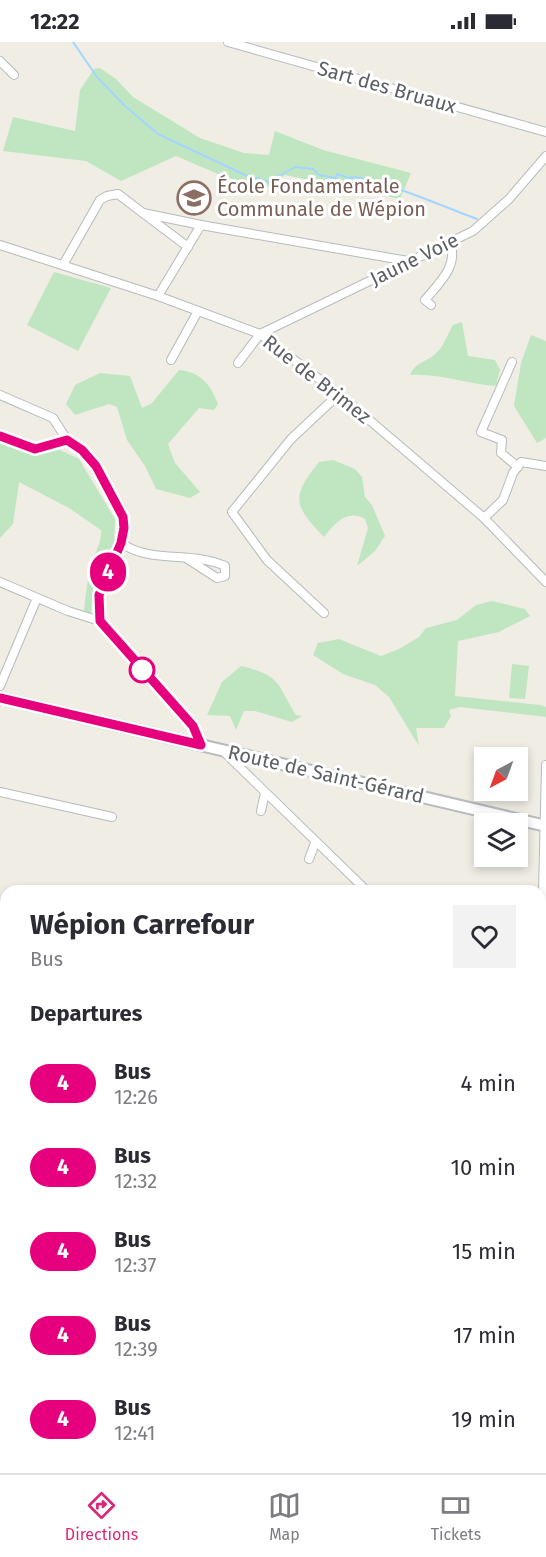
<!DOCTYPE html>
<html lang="en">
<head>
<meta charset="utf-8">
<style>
	:root { --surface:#fff; --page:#f2f2f3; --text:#2b2b33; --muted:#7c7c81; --line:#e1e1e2; --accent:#db2777 }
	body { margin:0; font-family:"Fira Sans",sans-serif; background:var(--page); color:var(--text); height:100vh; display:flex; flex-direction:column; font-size:22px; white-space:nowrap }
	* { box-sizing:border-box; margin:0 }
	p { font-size:20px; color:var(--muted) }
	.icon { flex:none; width:33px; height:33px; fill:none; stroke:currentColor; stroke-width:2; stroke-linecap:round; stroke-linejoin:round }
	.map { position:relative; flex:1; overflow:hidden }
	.panel { position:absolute; left:0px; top:843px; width:546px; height:588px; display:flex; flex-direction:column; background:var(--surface); border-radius:18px 18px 0 0; box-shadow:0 3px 9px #0003 }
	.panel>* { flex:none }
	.badge { padding:0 12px; border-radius:20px; font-size:21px; line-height:39px }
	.needle { width:39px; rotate:221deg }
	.controls { position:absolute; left:474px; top:705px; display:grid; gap:12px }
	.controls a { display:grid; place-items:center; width:54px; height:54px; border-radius:0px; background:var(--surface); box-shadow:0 3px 9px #0003; font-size:30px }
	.map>.badge { position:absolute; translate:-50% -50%; box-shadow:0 0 0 3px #fff }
	h2 { padding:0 30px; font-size:22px; line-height:54px }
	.round { display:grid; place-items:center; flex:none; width:63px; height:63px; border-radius:0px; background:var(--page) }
	.summary { display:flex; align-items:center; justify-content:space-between; height:102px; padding:0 30px }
	h1 { font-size:28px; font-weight:700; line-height:45px }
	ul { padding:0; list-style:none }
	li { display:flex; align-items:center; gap:18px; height:84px; padding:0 30px }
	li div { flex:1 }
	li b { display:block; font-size:22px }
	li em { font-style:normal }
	li .badge { min-width:66px; font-weight:700; text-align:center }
	.status { display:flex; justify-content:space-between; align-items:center; height:42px; padding:0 30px; background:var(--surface); direction:ltr }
	.status svg { height:16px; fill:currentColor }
	.tab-bar { display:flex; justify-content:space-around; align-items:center; height:84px; border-top:2px solid var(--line); background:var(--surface); font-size:16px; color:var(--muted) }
	.tab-bar a { display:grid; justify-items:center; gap:3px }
	.tab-bar .current { color:var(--accent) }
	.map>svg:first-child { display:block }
	.green { fill:#c0e6c1 }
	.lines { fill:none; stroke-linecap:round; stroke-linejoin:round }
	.stream { stroke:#a4d5ff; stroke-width:2 }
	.street-casing { stroke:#b7babe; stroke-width:10 }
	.secondary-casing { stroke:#b8bbc0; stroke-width:14 }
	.street { stroke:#fff; stroke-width:8 }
	.secondary { stroke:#fff; stroke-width:10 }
	.line-casing { stroke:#fff; stroke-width:14 }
	.line { stroke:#e6007e; stroke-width:9 }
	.stop-dot { fill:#fff; stroke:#e6007e; stroke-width:3 }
	.labels { text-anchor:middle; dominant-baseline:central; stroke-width:6; stroke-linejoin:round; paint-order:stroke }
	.street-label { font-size:20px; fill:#5c6065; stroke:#fff }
	.education-label { font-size:20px; fill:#785e54; stroke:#fff; text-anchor:start }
</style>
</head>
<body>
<div class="status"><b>12:22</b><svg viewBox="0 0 49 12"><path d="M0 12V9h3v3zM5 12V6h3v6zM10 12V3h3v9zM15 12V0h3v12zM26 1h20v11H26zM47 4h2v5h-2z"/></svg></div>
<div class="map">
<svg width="546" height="1431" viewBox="0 0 546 1431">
	<rect width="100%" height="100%" fill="#efede4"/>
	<g class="green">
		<path d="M100,26L116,37L133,55L200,96L244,111L269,113L275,89L323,108L411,131L400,157L285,133L260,150L176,114L121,139L86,119L3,109L13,75L75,89L80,48L94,27Z"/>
		<path d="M54,230L111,246L78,309L27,283Z"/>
		<path d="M462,280L468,314L495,318L500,328L496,344C467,342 439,331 410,333C416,319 426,321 435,312C443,306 448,292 453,283Z"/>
		<path d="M531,293L546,299V396L537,401L514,364L521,321Z"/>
		<path d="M179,328C201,330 211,343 218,362L214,368L199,366L168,402L175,421L200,450L190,456L156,447L145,424L127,398L117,365L109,362L75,373L66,362L75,343L100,331L130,334L142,366L152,361Z"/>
		<path d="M0,400L23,409L58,407L79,417L115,477L114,501L101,523L93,548L91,571L84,572C85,557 87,539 91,524C94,512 102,501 101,488L69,466L19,440L13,482L0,496Z"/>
		<path d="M333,418L355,427L362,435L365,455L372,463L385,494L375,509L357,524L368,486L365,477C347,467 335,481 324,495C293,463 291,455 319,420Z"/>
		<path d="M492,559L525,567L530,574L499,590L458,599L455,654L540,663L546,665V675L460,665L449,668L451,674L444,686H416L419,704L389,655L375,643L343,632L313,613L318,601L339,597L381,614L399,607L419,595L426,586L457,578L476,563Z"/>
		<path d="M512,622L529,624L525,657L509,656Z"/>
		<path d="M241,624C282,634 276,641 296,673L302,674L292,680L255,669H244L236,688L230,674L207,673L222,640Z"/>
		<path d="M6,1009V1086L0,1084V1011Z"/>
		<path d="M6,1169V1210L1,1218L0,1171Z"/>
		<path d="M546,1230V1279L540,1291V1239Z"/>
		<path d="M0,1263L6,1264V1425H172L174,1431H0Z"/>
		<path d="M540,1392L546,1403V1431H231L228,1425H540Z"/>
	</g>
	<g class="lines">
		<path class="stream" d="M73,0L97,35L125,64L158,92L245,133L269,140L295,125L313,127L319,133L336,136L337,132L349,136C362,129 457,170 477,177"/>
		<defs>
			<g id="street">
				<path d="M228,0L546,90"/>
				<path d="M0,19L14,33"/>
				<path d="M0,203L158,254L260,292L339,352L484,476L503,458L513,431L521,420L546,424"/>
				<path d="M188,205L143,171L201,183"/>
				<path d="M63,223L100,158L107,154L118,152L143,171"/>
				<path d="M158,254L201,183L408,219"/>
				<path d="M431,263L425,258C439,241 459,224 450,200"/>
				<path d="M171,318L198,269"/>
				<path d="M512,320L481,390L502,398L501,411L518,425"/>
				<path d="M238,321L260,292L473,189L509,157L546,114"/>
				<path d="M0,353L53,376L67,398L83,408L104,437L122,469L124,486L99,553L100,579L193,685L200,695L201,703"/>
				<path d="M0,394L35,407L67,398"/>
				<path d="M484,476L546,540"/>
				<path d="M121,501C151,522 192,509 225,524V534L217,536L186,516"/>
				<path d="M0,540L68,569L100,579"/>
				<path d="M324,571L267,518L232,470L291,397L339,352"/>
				<path d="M0,644L37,556"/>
				<path d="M223,709L367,849"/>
				<path d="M0,750L112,775"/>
				<path d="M261,769L265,751"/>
				<path d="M309,817L315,801"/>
				<path d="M0,882H6"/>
				<path d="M542,892L546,723"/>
				<path d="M540,1041L546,1048"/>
				<path d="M0,1133L6,1134"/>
				<path d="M0,1224L6,1225"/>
				<path d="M540,1344L546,1346"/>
				<path d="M221,1425L223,1431"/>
			</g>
			<path id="secondary" d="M0,656L546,784"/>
		</defs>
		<use href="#street" class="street-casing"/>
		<use href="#secondary" class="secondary-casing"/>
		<use href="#street" class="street"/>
		<use href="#secondary" class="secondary"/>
	</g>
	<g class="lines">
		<defs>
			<path id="line" d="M0,394L35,407L67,398L82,408L96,424L123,475L124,486L121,501L99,553L100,579L193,684L201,703L0,656"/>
		</defs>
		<use href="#line" class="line-casing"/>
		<use href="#line" class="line"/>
	</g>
	<defs>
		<symbol id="school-ring" viewBox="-11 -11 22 22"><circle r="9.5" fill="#fff" stroke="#8d6e63" stroke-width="1.5"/><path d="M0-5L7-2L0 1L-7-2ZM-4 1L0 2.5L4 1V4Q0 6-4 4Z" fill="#8d6e63"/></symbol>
	</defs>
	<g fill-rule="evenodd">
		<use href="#school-ring" x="175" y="137" width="38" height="38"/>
	</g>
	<circle class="stop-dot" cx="142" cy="628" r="12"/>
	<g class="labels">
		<g class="street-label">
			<text transform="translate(387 45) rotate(16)">Sart des Bruaux</text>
			<text transform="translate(414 217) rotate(-26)">Jaune Voie</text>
			<text transform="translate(317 337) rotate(38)">Rue de Brimez</text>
			<text transform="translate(326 732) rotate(13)">Route de Saint-Gérard</text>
		</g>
		<g class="education-label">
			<text x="217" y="144">École Fondamentale<tspan x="217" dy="23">Communale de Wépion</tspan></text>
		</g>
	</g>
</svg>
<div class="controls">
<a><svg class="needle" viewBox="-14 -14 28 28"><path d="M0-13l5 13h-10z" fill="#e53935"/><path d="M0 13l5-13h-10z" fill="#7c7c81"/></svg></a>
<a><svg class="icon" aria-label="layers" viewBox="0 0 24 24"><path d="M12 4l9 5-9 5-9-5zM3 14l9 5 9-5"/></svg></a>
</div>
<b class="badge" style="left:108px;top:530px;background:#e6007e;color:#fff">4</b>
<section class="panel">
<div class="summary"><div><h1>Wépion Carrefour</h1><p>Bus</p></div><a class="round"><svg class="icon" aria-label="heart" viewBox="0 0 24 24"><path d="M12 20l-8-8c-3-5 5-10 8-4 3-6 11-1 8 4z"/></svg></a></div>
<h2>Departures</h2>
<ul>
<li><span class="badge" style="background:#e6007e;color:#fff">4</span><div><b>Bus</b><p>12:26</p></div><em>4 min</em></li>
<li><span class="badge" style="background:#e6007e;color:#fff">4</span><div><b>Bus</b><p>12:32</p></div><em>10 min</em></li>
<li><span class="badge" style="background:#e6007e;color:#fff">4</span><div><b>Bus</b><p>12:37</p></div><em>15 min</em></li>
<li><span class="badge" style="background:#e6007e;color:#fff">4</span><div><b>Bus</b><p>12:39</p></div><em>17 min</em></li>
<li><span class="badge" style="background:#e6007e;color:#fff">4</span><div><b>Bus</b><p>12:41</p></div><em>19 min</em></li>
</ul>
</section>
</div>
<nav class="tab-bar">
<a class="current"><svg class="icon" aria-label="directions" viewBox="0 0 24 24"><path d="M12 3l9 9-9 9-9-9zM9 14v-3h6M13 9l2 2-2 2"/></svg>Directions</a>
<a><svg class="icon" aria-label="map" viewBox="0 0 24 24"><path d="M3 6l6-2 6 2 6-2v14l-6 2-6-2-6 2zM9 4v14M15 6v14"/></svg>Map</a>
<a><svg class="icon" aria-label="tickets" viewBox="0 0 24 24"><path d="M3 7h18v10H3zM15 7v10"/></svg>Tickets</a>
</nav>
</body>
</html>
